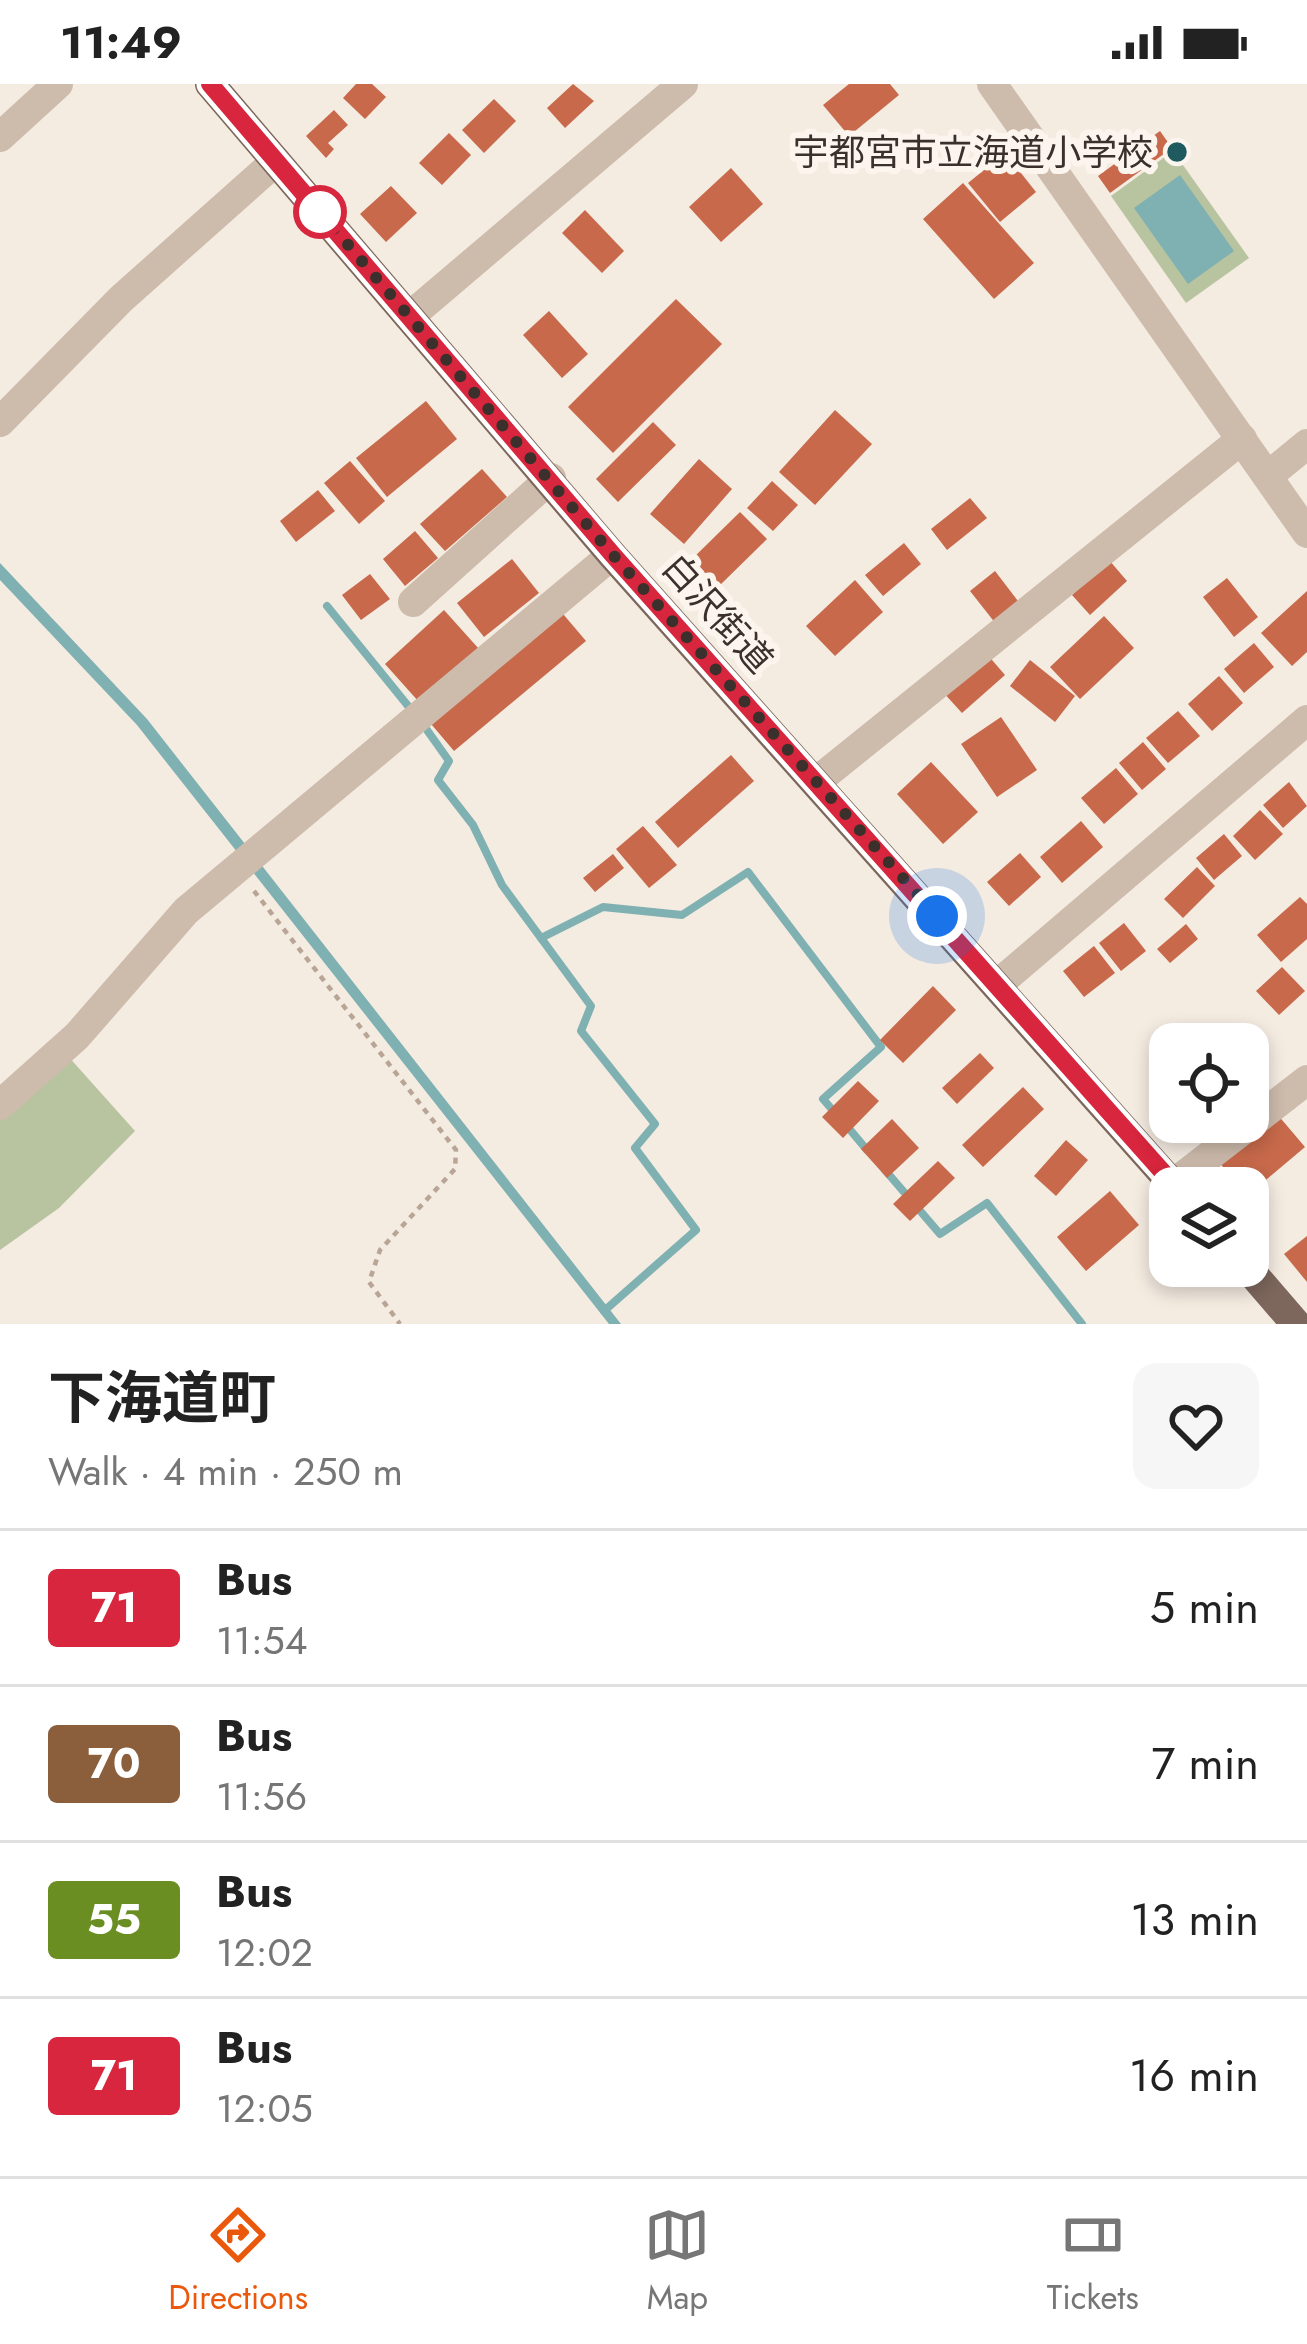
<!DOCTYPE html>
<html lang="en">
<head>
<meta charset="utf-8">
<style>
	:root { --surface:#fff; --page:#f6f6f6; --text:#222; --muted:#767676; --line:#e0e0e0; --accent:#ea580c }
	body { margin:0; font-family:Jost,"Noto Sans JP",sans-serif; background:var(--page); color:var(--text); height:100vh; display:flex; flex-direction:column; font-size:45px; white-space:nowrap }
	* { box-sizing:border-box; margin:0 }
	p { font-size:39px; color:var(--muted) }
	.icon { flex:none; width:66px; height:66px; fill:none; stroke:currentColor; stroke-width:2; stroke-linecap:round; stroke-linejoin:round }
	.map { position:relative; height:1240px; overflow:hidden }
	.panel { display:flex; flex-direction:column; background:var(--surface); flex:1 }
	.panel>* { flex:none }
	.badge { padding:0 24px; border-radius:9px; font-size:42px; line-height:78px }
	.tools { position:absolute; left:1149px; top:939px; display:grid; gap:24px }
	.tools a { display:grid; place-items:center; width:120px; height:120px; border-radius:24px; background:var(--surface); box-shadow:0 6px 18px #0003; font-size:60px }
	.you { position:absolute; width:60px; height:60px; margin:-30px; border:9px solid #fff; border-radius:50%; background:#1a73e8; box-shadow:0 0 0 18px #1a73e833 }
	.map>.badge { position:absolute; translate:-50% -50%; box-shadow:0 0 0 6px #fff }
	.round { display:grid; place-items:center; flex:none; width:126px; height:126px; border-radius:24px; background:var(--page) }
	.overview { display:flex; align-items:center; justify-content:space-between; height:204px; padding:0 48px }
	h1 { font-size:57px; font-weight:700; line-height:90px }
	ul { padding:0; list-style:none }
	li { display:flex; align-items:center; gap:36px; height:156px; padding:0 48px; border-top:3px solid var(--line) }
	li div { flex:1 }
	li b { display:block; font-size:45px }
	li em { font-style:normal }
	li .badge { min-width:132px; font-weight:700; text-align:center }
	.status { display:flex; justify-content:space-between; align-items:center; height:84px; padding:0 60px; background:var(--surface); direction:ltr }
	.status svg { height:33px; fill:currentColor }
	.dock { display:flex; justify-content:space-around; align-items:center; height:168px; border-top:3px solid var(--line); background:var(--surface); font-size:33px; color:var(--muted) }
	.dock a { display:grid; justify-items:center; gap:6px }
	.dock .on { color:var(--accent) }
	.map>svg:first-child { display:block }
	.green { fill:#b8c4a0 }
	.water { fill:#7fb0b2 }
	.lines { fill:none; stroke-linecap:round; stroke-linejoin:round }
	.stream { stroke:#7fb0b2; stroke-width:8 }
	.building { fill:#c8694b }
	.path { stroke:#b9a596; stroke-width:4.5; stroke-dasharray:6 6; stroke-linecap:butt }
	.minor { stroke:#cdbbac; stroke-width:30 }
	.major { stroke:#7d675c; stroke-width:30 }
	.line-casing { stroke:#fff; stroke-width:27 }
	.line { stroke:#d7263d; stroke-width:18 }
	.walk { stroke:#3b302b; stroke-width:12; stroke-dasharray:0 21.6 }
	.poi-dot { fill:#1f5a5e; stroke:#fbf5ee; stroke-width:4.5 }
	.stop-dot { fill:#fff; stroke:#d7263d; stroke-width:6 }
	.labels { text-anchor:middle; dominant-baseline:central; stroke-width:12; stroke-linejoin:round; paint-order:stroke }
	.poi-label { font-size:36px; fill:#3b302b; stroke:#fbf5ee; text-anchor:end }
	.street-label { font-size:36px; fill:#3b302b; stroke:#fbf5ee }
</style>
</head>
<body>
<div class="status"><b>11:49</b><svg viewBox="0 0 49 12"><path d="M0 12V9h3v3zM5 12V6h3v6zM10 12V3h3v9zM15 12V0h3v12zM26 1h20v11H26zM47 4h2v5h-2z"/></svg></div>
<div class="map">
<svg width="1307" height="1240" viewBox="0 0 1307 1240">
	<rect width="100%" height="100%" fill="#f4ebe1"/>
	<g class="green">
		<path d="M1173,67L1249,174L1186,219L1111,112Z"/>
		<path d="M67,971L135,1047L59,1124L0,1166V1034Z"/>
	</g>
	<g class="water">
		<path d="M1180,91L1234,167L1188,200L1134,124Z"/>
		<path d="M0,479L147,635L621,1240H609L137,641L0,496Z"/>
	</g>
	<g class="lines">
		<g class="stream">
			<path d="M327,522L413,628"/>
			<path d="M422,639L449,677L438,696L473,741L502,801L591,922L581,947L655,1040L635,1064L696,1146L604,1227"/>
			<path d="M541,854L603,823L682,831L748,788L881,963L823,1015L836,1030"/>
			<path d="M846,1041L867,1066"/>
			<path d="M885,1086L940,1150L987,1119L1082,1240"/>
		</g>
	</g>
	<g class="building">
		<path d="M356,0H372L386,13L365,35L343,14Z"/>
		<path d="M573,0L594,17L565,44L547,24Z"/>
		<path d="M849,0H890L899,11L849,52L823,21Z"/>
		<path d="M494,15L516,37L484,69L462,46Z"/>
		<path d="M334,26L348,41L328,59L334,65L326,74L306,52Z"/>
		<path d="M1160,47L1172,64L1110,109L1098,92Z"/>
		<path d="M449,49L471,71L442,101L419,79Z"/>
		<path d="M1005,69L1036,108L1000,138L968,99Z"/>
		<path d="M731,84L763,120L721,158L689,123Z"/>
		<path d="M963,99L1034,179L994,215L923,135Z"/>
		<path d="M391,102L417,129L386,158L360,130Z"/>
		<path d="M585,126L624,167L602,189L562,149Z"/>
		<path d="M676,215L722,260L613,369L568,323Z"/>
		<path d="M549,227L588,270L562,294L523,251Z"/>
		<path d="M426,317L457,355L387,413L356,374Z"/>
		<path d="M835,326L872,360L815,421L779,388Z"/>
		<path d="M653,338L676,361L618,418L596,395Z"/>
		<path d="M699,375L732,405L684,460L650,430Z"/>
		<path d="M350,377L385,417L359,440L324,399Z"/>
		<path d="M482,385L507,413L445,467L420,440Z"/>
		<path d="M772,397L798,421L773,447L747,424Z"/>
		<path d="M318,406L335,427L296,458L280,437Z"/>
		<path d="M970,414L987,434L947,466L931,445Z"/>
		<path d="M740,428L767,455L715,506L688,479Z"/>
		<path d="M415,447L438,474L405,502L383,475Z"/>
		<path d="M904,459L921,480L883,512L865,491Z"/>
		<path d="M512,475L539,509L484,553L457,519Z"/>
		<path d="M1109,476L1127,497L1090,531L1072,511Z"/>
		<path d="M995,487L1021,521L996,540L970,507Z"/>
		<path d="M370,490L390,515L361,536L342,511Z"/>
		<path d="M1227,494L1258,533L1234,553L1203,513Z"/>
		<path d="M855,496L883,528L835,572L806,542Z"/>
		<path d="M1307,507V568L1292,582L1261,549Z"/>
		<path d="M558,524L586,557L454,667L426,634Z"/>
		<path d="M444,526L479,565L419,618L385,580Z"/>
		<path d="M1104,532L1134,564L1080,615L1050,583Z"/>
		<path d="M1254,559L1274,583L1244,609L1224,585Z"/>
		<path d="M986,569L1005,591L962,629L942,607Z"/>
		<path d="M1030,576L1075,612L1055,638L1010,602Z"/>
		<path d="M1219,592L1243,619L1212,647L1188,620Z"/>
		<path d="M1178,627L1200,652L1168,679L1146,654Z"/>
		<path d="M1001,633L1037,686L997,713L961,660Z"/>
		<path d="M1143,658L1166,685L1142,706L1119,679Z"/>
		<path d="M731,671L754,697L678,764L655,738Z"/>
		<path d="M931,678L978,728L943,760L897,710Z"/>
		<path d="M1116,684L1138,710L1104,740L1081,714Z"/>
		<path d="M1289,698L1307,722L1283,744L1263,721Z"/>
		<path d="M1260,726L1283,750L1255,776L1233,752Z"/>
		<path d="M1081,737L1103,763L1062,799L1040,773Z"/>
		<path d="M643,742L677,781L649,804L616,765Z"/>
		<path d="M1224,750L1242,772L1214,796L1196,774Z"/>
		<path d="M1020,769L1041,793L1009,822L987,798Z"/>
		<path d="M613,770L624,784L595,808L583,794Z"/>
		<path d="M1197,783L1215,802L1183,834L1164,815Z"/>
		<path d="M1300,813L1307,820V855L1281,878L1257,851Z"/>
		<path d="M1124,839L1146,867L1121,887L1099,859Z"/>
		<path d="M1186,840L1198,855L1170,879L1157,865Z"/>
		<path d="M1094,862L1115,889L1084,913L1063,887Z"/>
		<path d="M1282,883L1305,907L1279,931L1256,907Z"/>
		<path d="M933,902L956,926L903,979L880,956Z"/>
		<path d="M980,969L994,984L957,1020L942,1004Z"/>
		<path d="M858,997L879,1017L843,1054L822,1033Z"/>
		<path d="M1023,1003L1044,1025L983,1083L962,1061Z"/>
		<path d="M1277,1030L1305,1063L1248,1111V1104H1240L1219,1078Z"/>
		<path d="M892,1035L919,1064L887,1094L861,1065Z"/>
		<path d="M1066,1056L1088,1076L1056,1112L1034,1092Z"/>
		<path d="M938,1077L955,1094L910,1137L893,1120Z"/>
		<path d="M1110,1107L1139,1141L1086,1187L1057,1153Z"/>
		<path d="M1307,1152V1198L1284,1170Z"/>
	</g>
	<g class="lines">
		<path class="path" d="M254,807L456,1066L455,1085L380,1166L369,1198L400,1240"/>
		<g class="minor">
			<path d="M992,0L1307,449"/>
			<path d="M0,53L58,0"/>
			<path d="M409,233L683,0"/>
			<path d="M0,338L121,215L276,77"/>
			<path d="M1268,392L1307,360"/>
			<path d="M413,518L551,394"/>
			<path d="M817,697L1242,355"/>
			<path d="M997,901L1307,636"/>
			<path d="M0,1021L77,952L186,827L612,471"/>
			<path d="M1173,1100L1307,996"/>
		</g>
		<g class="major">
			<path d="M210,0L612,471L1176,1104"/>
			<path d="M1246,1182L1296,1240"/>
		</g>
	</g>
	<g class="lines">
		<defs>
			<path id="line" d="M210,0L613,471L1177,1104"/>
		</defs>
		<use href="#line" class="line-casing"/>
		<use href="#line" class="line"/>
		<path class="walk" d="M320,128L613,471L937,832"/>
	</g>
	<circle class="poi-dot" cx="1177" cy="68" r="12"/>
	<circle class="stop-dot" cx="320" cy="128" r="24"/>
	<g class="labels">
		<g class="poi-label">
			<text x="1153" y="68">宇都宮市立海道小学校</text>
		</g>
		<g class="street-label">
			<text transform="translate(718 529) rotate(48)">白沢街道</text>
		</g>
	</g>
</svg>
<div class="tools">
<a><svg class="icon" aria-label="locate" viewBox="0 0 24 24"><circle cx="12" cy="12" r="6"/><path d="M12 2v4M12 18v4M2 12h4M18 12h4"/></svg></a>
<a><svg class="icon" aria-label="layers" viewBox="0 0 24 24"><path d="M12 4l9 5-9 5-9-5zM3 14l9 5 9-5"/></svg></a>
</div>
<div class="you" style="left:937px;top:832px"></div>
</div>
<section class="panel">
<div class="overview"><div><h1>下海道町</h1><p>Walk · 4 min · 250 m</p></div><a class="round"><svg class="icon" aria-label="heart" viewBox="0 0 24 24"><path d="M12 20l-8-8c-3-5 5-10 8-4 3-6 11-1 8 4z"/></svg></a></div>
<ul>
<li><span class="badge" style="background:#d7263d;color:#fff">71</span><div><b>Bus</b><p>11:54</p></div><em>5 min</em></li>
<li><span class="badge" style="background:#8b5e3c;color:#fff">70</span><div><b>Bus</b><p>11:56</p></div><em>7 min</em></li>
<li><span class="badge" style="background:#6b8e23;color:#fff">55</span><div><b>Bus</b><p>12:02</p></div><em>13 min</em></li>
<li><span class="badge" style="background:#d7263d;color:#fff">71</span><div><b>Bus</b><p>12:05</p></div><em>16 min</em></li>
</ul>
</section>
<nav class="dock">
<a class="on"><svg class="icon" aria-label="directions" viewBox="0 0 24 24"><path d="M12 3l9 9-9 9-9-9zM9 14v-3h6M13 9l2 2-2 2"/></svg>Directions</a>
<a><svg class="icon" aria-label="map" viewBox="0 0 24 24"><path d="M3 6l6-2 6 2 6-2v14l-6 2-6-2-6 2zM9 4v14M15 6v14"/></svg>Map</a>
<a><svg class="icon" aria-label="tickets" viewBox="0 0 24 24"><path d="M3 7h18v10H3zM15 7v10"/></svg>Tickets</a>
</nav>
</body>
</html>
